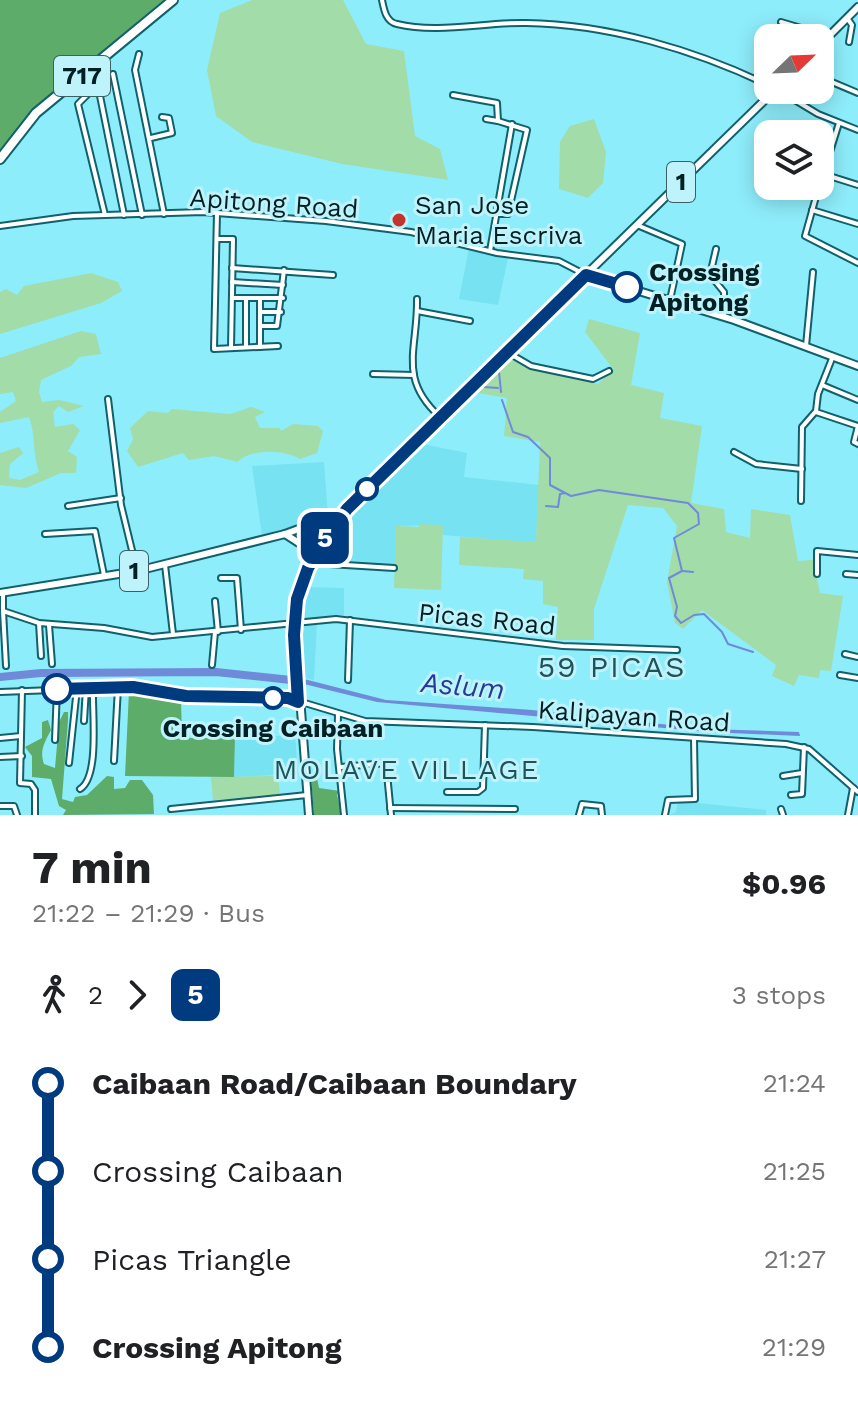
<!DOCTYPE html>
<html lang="en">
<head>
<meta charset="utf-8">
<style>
	:root { --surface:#fff; --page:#f6f6f6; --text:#202124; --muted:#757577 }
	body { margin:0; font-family:"Work Sans",sans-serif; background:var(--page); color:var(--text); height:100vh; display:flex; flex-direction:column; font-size:30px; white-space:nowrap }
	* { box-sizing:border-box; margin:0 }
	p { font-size:26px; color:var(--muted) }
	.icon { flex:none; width:44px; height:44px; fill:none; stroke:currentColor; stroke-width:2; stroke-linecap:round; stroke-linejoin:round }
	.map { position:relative; height:815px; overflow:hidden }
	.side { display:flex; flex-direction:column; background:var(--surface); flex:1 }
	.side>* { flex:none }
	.badge { padding:0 16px; border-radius:12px; font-size:28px; line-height:52px }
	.needle { width:52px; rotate:67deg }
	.fabs { position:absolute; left:754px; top:24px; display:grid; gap:16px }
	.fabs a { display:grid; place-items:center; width:80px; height:80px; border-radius:16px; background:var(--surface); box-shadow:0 4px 20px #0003; font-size:40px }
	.map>.badge { position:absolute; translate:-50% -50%; box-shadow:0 0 0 4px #fff }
	.legs { display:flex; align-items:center; gap:12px; height:88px; padding:0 32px; font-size:26px }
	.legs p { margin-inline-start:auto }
	.head { display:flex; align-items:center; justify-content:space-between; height:136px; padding:0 32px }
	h1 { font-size:44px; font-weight:700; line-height:60px }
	ul { padding:0 32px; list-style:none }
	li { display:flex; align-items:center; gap:28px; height:88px; font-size:30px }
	li i { display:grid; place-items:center; width:12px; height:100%; margin:0 10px; background:currentColor }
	li i::after { content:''; width:20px; height:20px; margin:-10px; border:6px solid; border-radius:50%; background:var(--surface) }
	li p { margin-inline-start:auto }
	li:first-child i { background:linear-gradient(#0000 50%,currentColor 0) }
	li:last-child i { background:linear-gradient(currentColor 50%,#0000 0) }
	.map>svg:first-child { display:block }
	.built { fill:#76e2f2 }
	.green { fill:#a2dca9 }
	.forest { fill:#5eac6a }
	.water { fill:#6e8ad9 }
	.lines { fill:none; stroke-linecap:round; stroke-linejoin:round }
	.stream { stroke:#6e8ad9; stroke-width:2 }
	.river { stroke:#6e8ad9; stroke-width:8 }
	.minor-casing { stroke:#10616b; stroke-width:8 }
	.major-casing { stroke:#10616b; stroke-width:10 }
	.highway-casing { stroke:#10616b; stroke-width:12 }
	.minor { stroke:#fff; stroke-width:4 }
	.major { stroke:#fff; stroke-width:6 }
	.highway { stroke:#fff; stroke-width:8 }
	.line-1-casing { stroke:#fff; stroke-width:18 }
	.line-1 { stroke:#003b80; stroke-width:12 }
	.poi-dot { fill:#c2342d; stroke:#bef3fb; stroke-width:3 }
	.stop-1-dot { fill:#fff; stroke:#003b80; stroke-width:4 }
	.labels { text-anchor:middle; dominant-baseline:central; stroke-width:6; stroke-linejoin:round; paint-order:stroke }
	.shield { fill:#bef3fb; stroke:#3a5f64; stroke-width:2 }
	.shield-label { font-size:24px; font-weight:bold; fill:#012024 }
	.street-label { font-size:26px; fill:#012024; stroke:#bef3fb }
	.poi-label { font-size:26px; fill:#012024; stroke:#bef3fb; text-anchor:start }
	.stop-label { font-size:26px; font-weight:bold; fill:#012024; stroke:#bef3fb; text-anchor:start }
	.water-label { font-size:28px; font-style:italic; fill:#243c98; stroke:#bef3fb }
	.neighbourhood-label { font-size:28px; letter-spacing:2px; fill:#1f535a; stroke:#bef3fb }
	.quarter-label { font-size:30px; letter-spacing:2px; fill:#1f535a; stroke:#bef3fb }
</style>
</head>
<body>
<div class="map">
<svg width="858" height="815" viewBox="0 0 858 815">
	<rect width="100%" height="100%" fill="#8eedfb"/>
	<g class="built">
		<path d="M469,248L508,258L498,305L459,299Z"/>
		<path d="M422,440L427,445L467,453L464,477L539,485L536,543L443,535V525L397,526L395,566L315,562L345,519Z"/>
		<path d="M324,462L328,516L262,535L252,466Z"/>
		<path d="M304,587L344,588V615L302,620Z"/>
		<path d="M317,623L314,680L300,677L298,624Z"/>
		<path d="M295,735L298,774L234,777L235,738Z"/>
		<path d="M678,801L766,810V815H669L676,812Z"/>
	</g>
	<g class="green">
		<path d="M252,0H343L366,44L404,51L415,136L440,149L448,180L342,164L252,142L216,116L207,70L220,13Z"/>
		<path d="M594,119L606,152L603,183L588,198L559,189L560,142L570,126Z"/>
		<path d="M91,273L118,282L122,291L101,303L0,334V292L6,289L17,295L24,286Z"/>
		<path d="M589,319L640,333L631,385L664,393L660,418L702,426L691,503L724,509L726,532L750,538L751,509L790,515L798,561L813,560L820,593L843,596L831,671L820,670L819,678L799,675L794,686L772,676L776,665L702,610L683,629L675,623L667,582L677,526L663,508L628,505L594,609V640H556L558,607L543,604V581L523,579L524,569L459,565L460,537L536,542L540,442L504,436L507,398L472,392L510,357L519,364L598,384L613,369L585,332Z"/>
		<path d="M81,331L96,334L101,354L79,357L71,366L41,380L39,392L42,402L59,400L84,406L68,412L59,406L53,412L55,427L73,424L80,430L68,451L77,457L76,473H61L26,488L0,485V453L19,447L23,453L10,464L9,478L20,480L39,472C32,452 36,436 29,417L0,423V412L16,401L13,392L0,394V358Z"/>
		<path d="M251,407L265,412L255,417L260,428H280L281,431L293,424L318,426L323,431L317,453L300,459C286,450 250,448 238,462L214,456L189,460L183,453L138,467L127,451L133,439L130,428L148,411L168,413L172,409L230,414Z"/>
		<path d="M420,524L443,525L441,590L394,588L396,526L419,527Z"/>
		<path d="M278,776L280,796L213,800L211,777Z"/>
	</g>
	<g class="forest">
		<path d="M0,0H167L37,107L0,152Z"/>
		<path d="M129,691L181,700L182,738H235L234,777L125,776Z"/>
		<path d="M64,712H68V721L62,799L73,802L75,797L87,795L107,776L114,777V789L125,788L130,780H142L153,795L154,814L63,815L66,810L59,806L51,779L32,777V756L25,747L42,738V722L48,720L51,730C45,742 39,750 44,764L55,768L59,722Z"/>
		<path d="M311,778H317L319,788L340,791L337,795L342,815H314Z"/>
	</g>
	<path class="water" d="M300,678L386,700L532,710L707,729L799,732L800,736L708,732L377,702L300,683Z"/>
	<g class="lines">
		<g class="stream">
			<path d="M499,372L501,392"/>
			<path d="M484,387L498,388"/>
			<path d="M502,400L513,432L528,437L550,458V485L571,496L599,490L688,503L698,513L699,524L674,538L682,571L669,578L677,607L675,616L681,623L694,615L704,614L722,632L728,644L753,652"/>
			<path d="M546,506L558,507L560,494L565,493"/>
			<path d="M683,571L693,572"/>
		</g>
		<path class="river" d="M0,677L41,673L216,672L291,680"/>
		<defs>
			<g id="minor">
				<path d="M382,0C384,10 386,22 397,24C438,34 485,22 526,23C608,24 695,50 768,85"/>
				<path d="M847,18L852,25L849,42"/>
				<path d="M781,22L828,36"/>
				<path d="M139,54L135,70L164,214"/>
				<path d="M113,74L142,215"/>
				<path d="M96,76L124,215"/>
				<path d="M820,77L858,93"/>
				<path d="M98,84L78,104L105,215"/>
				<path d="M778,90L818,114L858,130"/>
				<path d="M453,95L497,103L498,121L527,130L508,214H497"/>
				<path d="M486,119L498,121"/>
				<path d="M151,138L172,133L169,118L162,117"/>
				<path d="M823,174L858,185"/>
				<path d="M820,184L839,123"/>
				<path d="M819,186L805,236L858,263"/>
				<path d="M812,210L858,224"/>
				<path d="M217,213L214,349L278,346"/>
				<path d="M637,225L682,244L670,300"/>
				<path d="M0,226L73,216L203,212L326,221L411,232L497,253L559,261L586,275"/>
				<path d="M217,239H233L231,348"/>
				<path d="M716,249L710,275L724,292V316"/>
				<path d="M490,251L512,124"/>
				<path d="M232,268L333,275"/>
				<path d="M232,282L283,285"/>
				<path d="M232,298H283"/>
				<path d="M260,298V347"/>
				<path d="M417,299C418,349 397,378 440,417"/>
				<path d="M417,311L470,321"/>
				<path d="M260,312H281"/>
				<path d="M260,326H277L284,270"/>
				<path d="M806,346L813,272"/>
				<path d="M246,347V298"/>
				<path d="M507,352L531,366L593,379L609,371"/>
				<path d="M373,374L414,375"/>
				<path d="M822,385L858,400"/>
				<path d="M108,399L121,505L137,571"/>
				<path d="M816,412L858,426L854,442L858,444"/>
				<path d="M734,452L756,464L802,469"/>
				<path d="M801,501L802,427L816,411L818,394L833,356"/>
				<path d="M68,506L121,498"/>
				<path d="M45,534L95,531L104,575"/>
				<path d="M313,563L394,568"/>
				<path d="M165,565L173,634"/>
				<path d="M817,574V551L858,555"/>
				<path d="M846,574L858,575"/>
				<path d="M221,578H237L241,630"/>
				<path d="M3,593V611L39,623L104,628L152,637L336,619L563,646L677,650"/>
				<path d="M215,601L218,632"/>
				<path d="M3,611L6,666"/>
				<path d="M39,623L41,656"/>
				<path d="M49,625L52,664"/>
				<path d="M845,654L858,657"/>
				<path d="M212,665L215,632"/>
				<path d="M840,675L858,678"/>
				<path d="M348,680L350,620"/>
				<path d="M22,690L20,783L31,784L35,790V815"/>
				<path d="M0,692L133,687L186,696L288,698L365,721L533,727L786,744L809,749L858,792"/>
				<path d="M338,715L337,749L344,815"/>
				<path d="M84,721L86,688"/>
				<path d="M0,738L21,736"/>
				<path d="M55,740L57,689"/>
				<path d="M0,757L22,756"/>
				<path d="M114,761L118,687"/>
				<path d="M69,763L77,688"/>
				<path d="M341,767L386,763L391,815"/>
				<path d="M783,776L802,773"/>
				<path d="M80,789C100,777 92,712 93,688"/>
				<path d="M447,792H478L483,788L485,725"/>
				<path d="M791,795L802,794L804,747"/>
				<path d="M0,806H14L17,815"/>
				<path d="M390,808L515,809"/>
				<path d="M171,809L307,795"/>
				<path d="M781,809L783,815"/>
				<path d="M579,815L582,804L601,806L602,815"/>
				<path d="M665,815L668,800L695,799L694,739"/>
				<path d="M848,815L853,788"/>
			</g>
			<g id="major">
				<path d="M820,45L858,7"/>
				<path d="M586,275L734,320L858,366"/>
				<path d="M285,534L305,547L309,563"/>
				<path d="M0,593L137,571L285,534L342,513L775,90"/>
				<path d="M309,815L294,618L308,568L343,515"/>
			</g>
			<path id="highway" d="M0,159L36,113L173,0"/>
		</defs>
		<use href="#minor" class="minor-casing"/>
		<use href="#major" class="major-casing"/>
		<use href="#highway" class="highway-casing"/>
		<use href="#minor" class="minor"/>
		<use href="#major" class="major"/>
		<use href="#highway" class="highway"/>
	</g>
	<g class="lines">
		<defs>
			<path id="line-1" d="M57,689L133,687L186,696L288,698L298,702L294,635L297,599L308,568L325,539L347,509L586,275L627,287"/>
		</defs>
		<use href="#line-1" class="line-1-casing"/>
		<use href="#line-1" class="line-1"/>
	</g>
	<circle class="poi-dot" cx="399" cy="220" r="8"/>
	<g class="stop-1-dot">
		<circle cx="627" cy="287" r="14"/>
		<circle cx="367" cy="489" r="10"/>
		<circle cx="57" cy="689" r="14"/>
		<circle cx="273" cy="698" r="10"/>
	</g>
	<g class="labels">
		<g class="shield">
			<rect x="54" y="56" width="56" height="40" rx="6"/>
			<rect x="667" y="162" width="28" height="40" rx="6"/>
			<rect x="120" y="551" width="28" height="40" rx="6"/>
		</g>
		<g class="shield-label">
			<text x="82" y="76">717</text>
			<text x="681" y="182">1</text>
			<text x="134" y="571">1</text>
		</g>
		<g class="street-label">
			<text transform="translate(274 203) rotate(4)">Apitong Road</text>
			<text transform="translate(487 619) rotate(6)">Picas Road</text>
			<text transform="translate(634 716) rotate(4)">Kalipayan Road</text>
		</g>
		<g class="poi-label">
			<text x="415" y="205">San Jose<tspan x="415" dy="30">Maria Escriva</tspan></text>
		</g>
		<g class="stop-label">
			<text x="649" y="272">Crossing<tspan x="649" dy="30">Apitong</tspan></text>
			<text x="273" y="728" text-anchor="middle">Crossing Caibaan</text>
		</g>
		<g class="water-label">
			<text transform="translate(463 686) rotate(5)">Aslum</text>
		</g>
		<g class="neighbourhood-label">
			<text x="407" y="769">MOLAVE VILLAGE</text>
		</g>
		<g class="quarter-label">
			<text x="612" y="666">59 PICAS</text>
		</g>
	</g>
</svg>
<div class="fabs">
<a><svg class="needle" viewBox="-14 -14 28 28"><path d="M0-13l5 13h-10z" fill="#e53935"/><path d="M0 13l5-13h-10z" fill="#757577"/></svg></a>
<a><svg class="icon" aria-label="layers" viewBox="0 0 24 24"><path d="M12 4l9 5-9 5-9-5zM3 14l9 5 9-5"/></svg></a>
</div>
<b class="badge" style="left:325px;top:538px;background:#003b80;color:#fff">5</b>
</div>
<section class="side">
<div class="head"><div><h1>7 min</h1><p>21:22 – 21:29 · Bus</p></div><b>$0.96</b></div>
<div class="legs"><svg class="icon" aria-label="walk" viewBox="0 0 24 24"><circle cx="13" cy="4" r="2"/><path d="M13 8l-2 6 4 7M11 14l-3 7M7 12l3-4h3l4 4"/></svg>2<svg class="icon" aria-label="forward" viewBox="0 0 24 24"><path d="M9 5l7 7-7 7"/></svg><b class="badge" style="background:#003b80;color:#fff">5</b><p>3 stops</p></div>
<ul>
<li><i style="color:#003b80"></i><b>Caibaan Road/Caibaan Boundary</b><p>21:24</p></li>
<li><i style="color:#003b80"></i><span>Crossing Caibaan</span><p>21:25</p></li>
<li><i style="color:#003b80"></i><span>Picas Triangle</span><p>21:27</p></li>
<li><i style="color:#003b80"></i><b>Crossing Apitong</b><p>21:29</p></li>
</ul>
</section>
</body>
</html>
